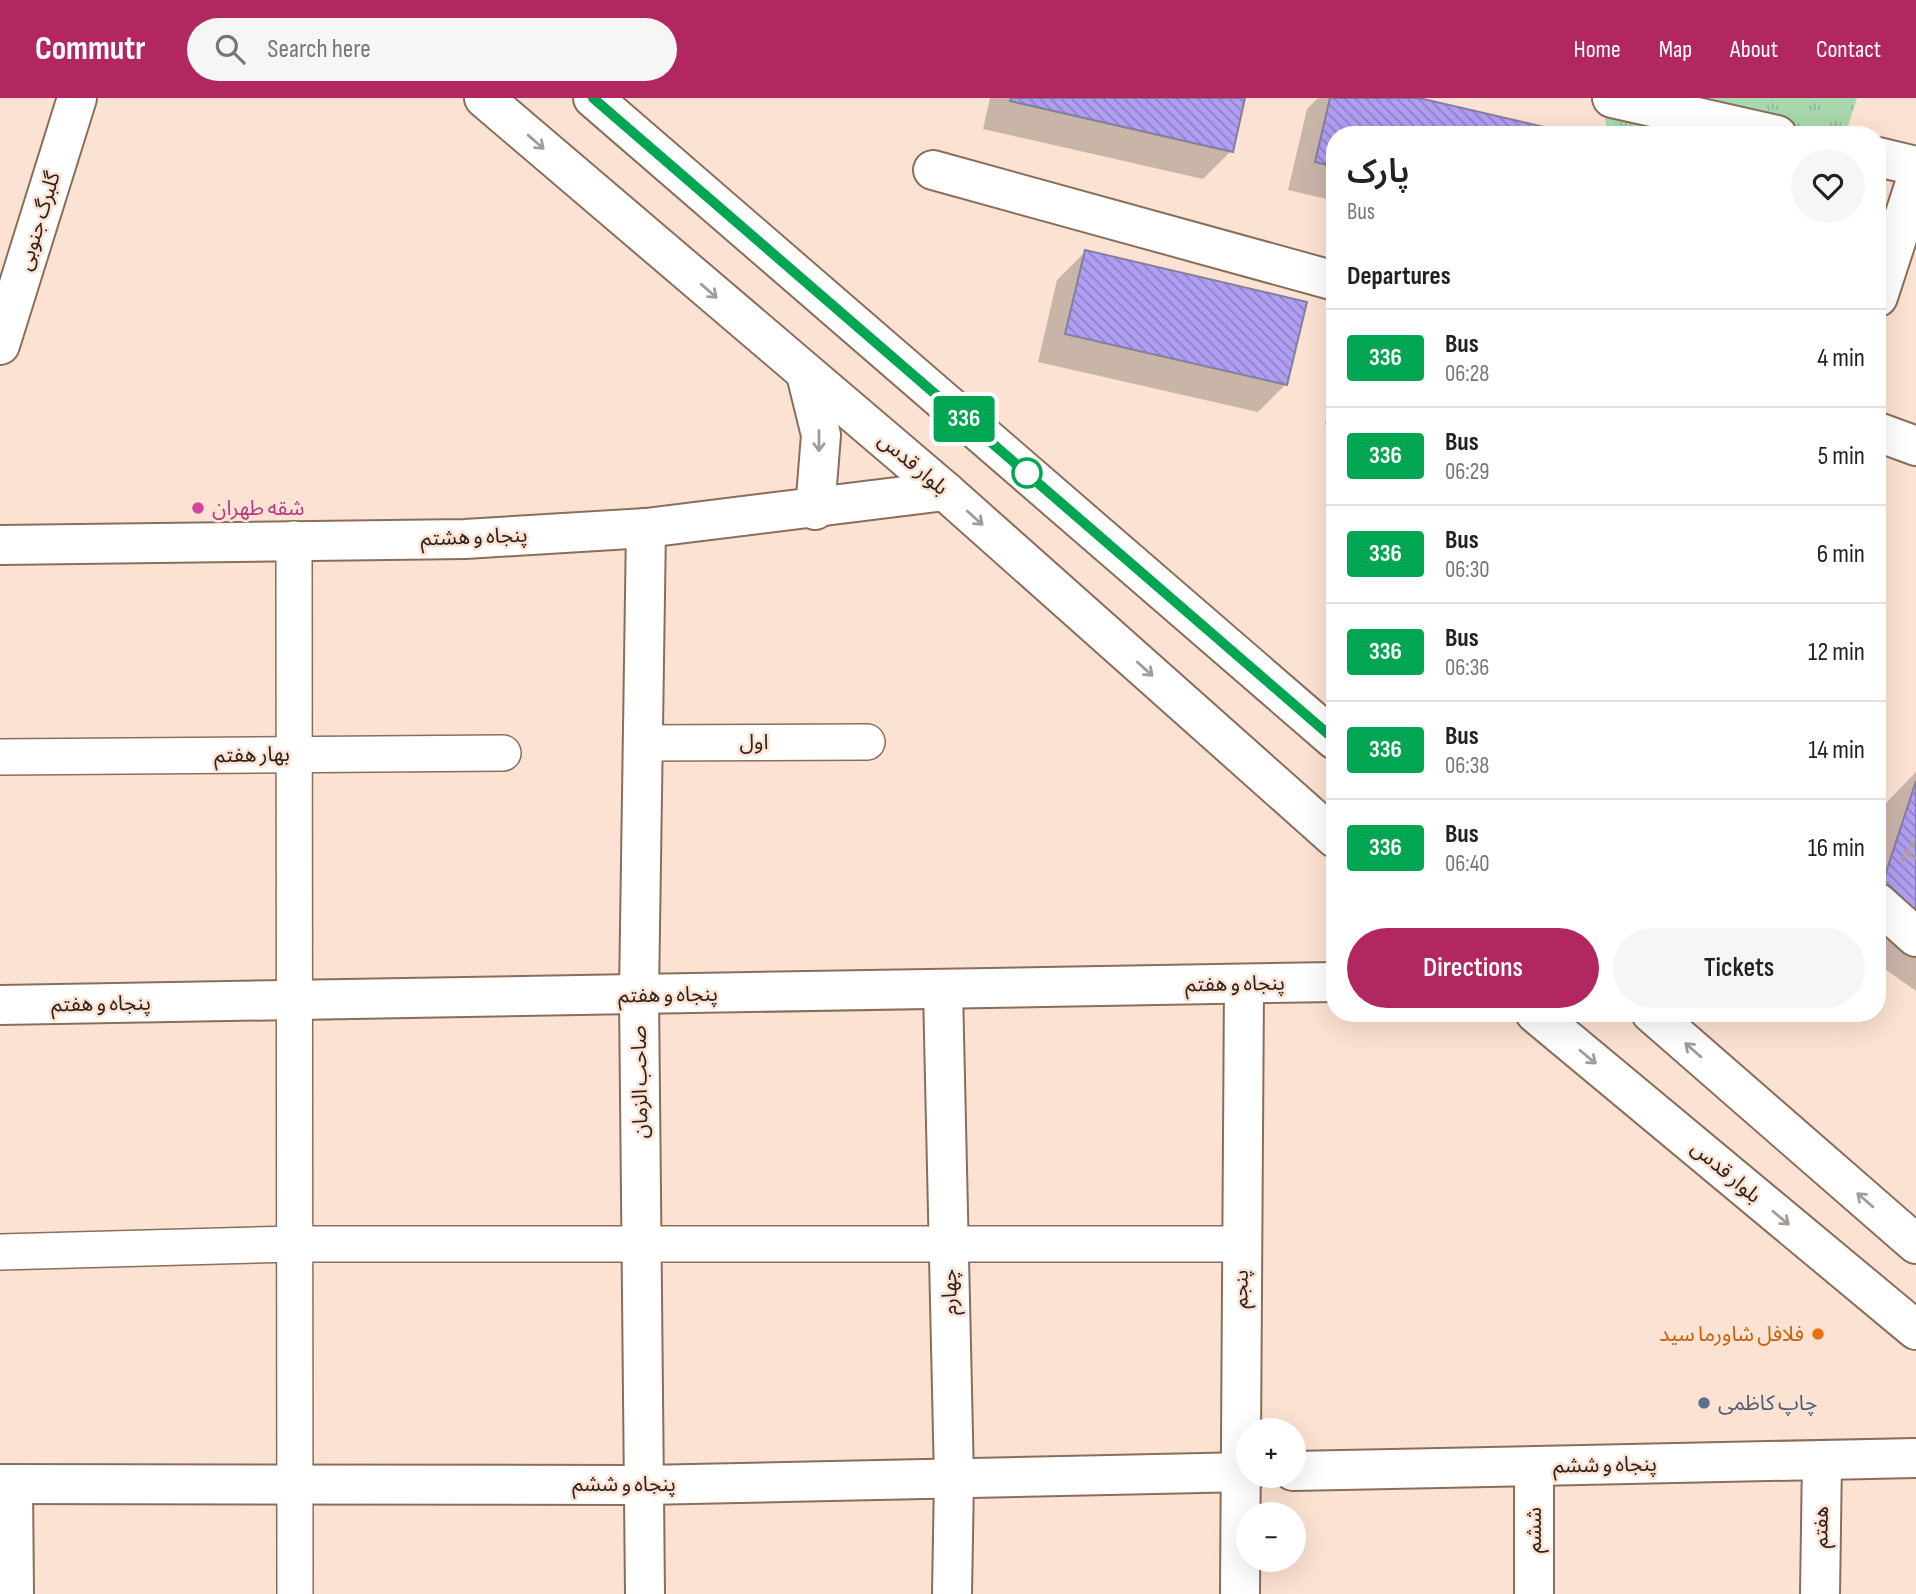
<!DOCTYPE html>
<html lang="en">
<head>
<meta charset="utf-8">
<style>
	:root { --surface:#fff; --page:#f6f6f6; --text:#222; --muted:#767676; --line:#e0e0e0; --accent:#b32761 }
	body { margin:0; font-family:"Sofia Sans Condensed","Noto Sans Arabic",sans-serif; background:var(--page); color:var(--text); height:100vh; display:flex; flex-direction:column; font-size:26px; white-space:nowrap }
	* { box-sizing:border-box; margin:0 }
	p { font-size:23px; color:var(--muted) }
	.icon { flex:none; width:38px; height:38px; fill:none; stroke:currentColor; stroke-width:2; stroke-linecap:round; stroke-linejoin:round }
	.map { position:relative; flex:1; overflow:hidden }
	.details { position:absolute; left:1326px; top:28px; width:560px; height:896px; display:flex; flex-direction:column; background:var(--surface); border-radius:28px; box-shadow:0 7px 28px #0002 }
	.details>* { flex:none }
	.badge { padding:0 14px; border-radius:5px; font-size:24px; line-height:46px }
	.buttons { position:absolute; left:1236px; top:1320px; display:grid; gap:14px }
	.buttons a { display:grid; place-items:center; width:70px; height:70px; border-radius:50%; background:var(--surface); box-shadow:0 7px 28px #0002; font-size:35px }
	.map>.badge { position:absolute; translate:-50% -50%; box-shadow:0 0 0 4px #fff }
	h2 { padding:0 21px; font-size:26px; line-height:63px }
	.round { display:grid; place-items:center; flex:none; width:74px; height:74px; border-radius:37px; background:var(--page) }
	.headline { display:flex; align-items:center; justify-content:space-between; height:119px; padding:0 21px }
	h1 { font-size:33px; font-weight:600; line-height:52px }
	.cta { display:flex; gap:14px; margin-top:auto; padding:14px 21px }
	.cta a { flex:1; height:80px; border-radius:42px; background:var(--accent); color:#fff; font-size:28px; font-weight:600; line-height:80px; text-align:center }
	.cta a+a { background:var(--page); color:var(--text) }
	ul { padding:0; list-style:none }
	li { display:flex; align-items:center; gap:21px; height:98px; padding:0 21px; border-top:2px solid var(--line) }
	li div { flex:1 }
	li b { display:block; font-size:26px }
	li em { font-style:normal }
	li .badge { min-width:77px; font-weight:700; text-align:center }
	header { display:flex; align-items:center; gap:42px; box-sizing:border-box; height:98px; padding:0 35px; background:var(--accent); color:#fff }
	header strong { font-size:33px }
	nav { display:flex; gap:38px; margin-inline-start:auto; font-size:24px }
	.search { width:490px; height:63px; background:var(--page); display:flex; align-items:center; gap:18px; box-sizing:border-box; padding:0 24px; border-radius:38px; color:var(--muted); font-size:26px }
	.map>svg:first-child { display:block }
	.grass { fill:url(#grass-tufts) }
	.shadow { fill:#0003 }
	.building { fill:url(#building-back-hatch); stroke:#847f9d; stroke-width:2 }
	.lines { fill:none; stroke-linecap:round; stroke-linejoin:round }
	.pedestrian-casing { stroke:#8a6e5c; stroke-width:38 }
	.minor-casing { stroke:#8a6e5c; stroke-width:42 }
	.tertiary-casing { stroke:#8a6e5c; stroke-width:42 }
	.secondary-casing { stroke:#8a6e5c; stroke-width:42 }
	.path { stroke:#b29d90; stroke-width:4.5; stroke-dasharray:5 3.5; stroke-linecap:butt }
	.pedestrian { stroke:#fff; stroke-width:35 }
	.minor { stroke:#fff; stroke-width:38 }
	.tertiary { stroke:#fff; stroke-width:38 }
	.secondary { stroke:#fff; stroke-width:38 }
	.oneway { stroke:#a19c98 }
	.line-casing { stroke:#fff; stroke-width:16 }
	.line { stroke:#00a651; stroke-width:10 }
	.stop-dot { fill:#fff; stroke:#00a651; stroke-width:3.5 }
	.hotel-dot { fill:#d1479c; stroke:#fce2d2; stroke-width:2.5 }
	.food-dot { fill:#e8710a; stroke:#fce2d2; stroke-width:2.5 }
	.service-dot { fill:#5c6f8a; stroke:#fce2d2; stroke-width:2.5 }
	.labels { text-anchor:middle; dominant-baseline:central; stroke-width:5; stroke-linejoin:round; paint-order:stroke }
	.street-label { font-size:21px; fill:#2e221a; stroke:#fce2d2 }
	.hotel-label { font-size:21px; fill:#b23c85; stroke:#fce2d2; text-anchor:start }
	.food-label { font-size:21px; fill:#c56008; stroke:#fce2d2; text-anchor:end }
	.service-label { font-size:21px; fill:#4e5e75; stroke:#fce2d2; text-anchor:start }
</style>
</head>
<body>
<header>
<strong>Commutr</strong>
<div class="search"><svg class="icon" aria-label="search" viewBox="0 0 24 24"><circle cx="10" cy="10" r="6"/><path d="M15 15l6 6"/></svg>Search here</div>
<nav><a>Home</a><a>Map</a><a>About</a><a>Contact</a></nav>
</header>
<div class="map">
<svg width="1916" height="1496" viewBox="0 0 1916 1496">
	<defs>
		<pattern id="grass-tufts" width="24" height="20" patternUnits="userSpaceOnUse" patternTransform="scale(1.75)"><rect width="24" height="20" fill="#a8d8ae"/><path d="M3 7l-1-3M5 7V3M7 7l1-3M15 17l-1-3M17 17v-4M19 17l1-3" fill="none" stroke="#91b995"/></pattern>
		<pattern id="building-back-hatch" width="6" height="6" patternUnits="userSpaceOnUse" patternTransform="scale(1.75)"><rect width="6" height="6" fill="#b09ef3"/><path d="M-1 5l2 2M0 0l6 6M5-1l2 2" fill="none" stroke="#9080c4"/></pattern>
	</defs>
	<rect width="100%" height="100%" fill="#fce2d2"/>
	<path class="grass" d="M1603,0H1857L1845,37H1607Z"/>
	<g class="shadow">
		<path d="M990,0H1243L1231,53L1203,81L983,31Z"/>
		<path d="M1318,0H1411L1335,37V103L1288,92L1307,11Z"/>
		<path d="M1085,154L1286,286L1258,314L1038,264L1057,182Z"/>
		<path d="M1335,281V329L1325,326Z"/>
		<path d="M1916,674V893L1878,866V729L1886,705Z"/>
	</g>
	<g class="building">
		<path d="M1011,0H1245L1233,54L1010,3Z"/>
		<path d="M1330,0H1419L1557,32L1556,37H1335V69L1315,64Z"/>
		<path d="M1085,152L1307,204L1287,287L1065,236Z"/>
		<path d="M1916,683V832L1878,799Z"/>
	</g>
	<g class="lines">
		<defs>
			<g id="pedestrian">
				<path d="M294,441L295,1496"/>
				<path d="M642,645L867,644"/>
				<path d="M0,659L503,655"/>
				<path d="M0,1154L294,1146H1241"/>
			</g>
			<g id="minor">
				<path d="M1612,0L1777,37"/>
				<path d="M1878,59L1916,68"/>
				<path d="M933,72L1335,183"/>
				<path d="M0,247L77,0"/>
				<path d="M806,276L821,337L815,412"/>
				<path d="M1878,334L1916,348"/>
				<path d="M0,447L465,441L646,430L945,393"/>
				<path d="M1878,805L1916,839"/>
				<path d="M943,892L954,1381L952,1496"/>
				<path d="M0,907L1335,884"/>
				<path d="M1534,1369V1496"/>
				<path d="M1293,1373L1916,1360"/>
				<path d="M0,1386L643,1387L1248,1374"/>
				<path d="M13,1386L14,1496"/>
				<path d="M645,1496L639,897L646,430"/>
				<path d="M1240,1496L1244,886"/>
				<path d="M1820,1496L1822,1362"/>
			</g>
			<path id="tertiary" d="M1878,199L1916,82"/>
			<g id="secondary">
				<path d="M484,0L945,393L1335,740"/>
				<path d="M593,0L1335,642"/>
				<path d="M1535,915L1916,1232"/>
				<path d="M1651,915L1916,1146"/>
			</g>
		</defs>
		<use href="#pedestrian" class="pedestrian-casing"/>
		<use href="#minor" class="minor-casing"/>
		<use href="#tertiary" class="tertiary-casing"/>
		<use href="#secondary" class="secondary-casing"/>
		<g class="path">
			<path d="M1907,755L1916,761"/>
			<path d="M1902,763L1916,740"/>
		</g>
		<use href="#pedestrian" class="pedestrian"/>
		<use href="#minor" class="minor"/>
		<use href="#tertiary" class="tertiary"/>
		<use href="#secondary" class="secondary"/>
	</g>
	<defs><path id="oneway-shaft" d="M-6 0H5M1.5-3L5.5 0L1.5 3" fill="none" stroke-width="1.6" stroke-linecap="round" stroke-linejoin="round" transform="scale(1.75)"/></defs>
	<g class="oneway">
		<use href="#oneway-shaft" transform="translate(536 44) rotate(41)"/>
		<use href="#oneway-shaft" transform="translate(709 193) rotate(41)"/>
		<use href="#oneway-shaft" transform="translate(819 343) rotate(90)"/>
		<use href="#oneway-shaft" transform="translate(975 420) rotate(42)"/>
		<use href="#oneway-shaft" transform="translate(1145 571) rotate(42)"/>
		<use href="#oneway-shaft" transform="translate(1693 952) rotate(-139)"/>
		<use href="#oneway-shaft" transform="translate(1588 959) rotate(40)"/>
		<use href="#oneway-shaft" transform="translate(1865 1102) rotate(-139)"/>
		<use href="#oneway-shaft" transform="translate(1781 1120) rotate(40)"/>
	</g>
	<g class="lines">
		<defs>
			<path id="line" d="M593,0L1335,642"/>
		</defs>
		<use href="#line" class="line-casing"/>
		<use href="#line" class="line"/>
	</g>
	<circle class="stop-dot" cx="1027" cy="375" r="14"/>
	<circle class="hotel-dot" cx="198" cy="410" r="7"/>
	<circle class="food-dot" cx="1818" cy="1236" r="7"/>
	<circle class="service-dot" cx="1704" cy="1305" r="7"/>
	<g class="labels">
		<g class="street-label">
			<text transform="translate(39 123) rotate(-73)">گلبرگ جنوبی</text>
			<text transform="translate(913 366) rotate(40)">بلوار قدس</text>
			<text transform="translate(474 439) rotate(-2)">پنجاه و هشتم</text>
			<text x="754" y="644">اول</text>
			<text transform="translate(252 657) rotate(-1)">بهار هفتم</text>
			<text transform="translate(1235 886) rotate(-1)">پنجاه و هفتم</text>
			<text transform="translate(668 897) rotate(-1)">پنجاه و هفتم</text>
			<text transform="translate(101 906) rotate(-1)">پنجاه و هفتم</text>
			<text transform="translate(640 984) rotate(-91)">صاحب الزمان</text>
			<text transform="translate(1726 1074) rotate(40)">بلوار قدس</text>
			<text transform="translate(1241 1191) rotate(-89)">پنجم</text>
			<text transform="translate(950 1194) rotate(-91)">چهارم</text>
			<text transform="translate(1605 1367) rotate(-1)">پنجاه و ششم</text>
			<text x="624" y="1386">پنجاه و ششم</text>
			<text transform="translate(1821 1429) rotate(-89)">هفتم</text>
			<text transform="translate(1534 1432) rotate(-90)">ششم</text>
		</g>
		<g class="hotel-label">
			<text x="212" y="410">شقه طهران</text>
		</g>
		<g class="food-label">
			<text x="1804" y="1236">فلافل شاورما سید</text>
		</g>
		<g class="service-label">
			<text x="1718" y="1305">چاپ كاظمى</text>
		</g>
	</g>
</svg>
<div class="buttons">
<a>+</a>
<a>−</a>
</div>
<b class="badge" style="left:964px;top:321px;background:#00a651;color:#fff">336</b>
<section class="details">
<div class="headline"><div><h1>پارک</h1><p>Bus</p></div><a class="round"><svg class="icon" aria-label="heart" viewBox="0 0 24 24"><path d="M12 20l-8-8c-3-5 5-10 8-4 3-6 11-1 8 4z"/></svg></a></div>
<h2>Departures</h2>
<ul>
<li><span class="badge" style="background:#00a651;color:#fff">336</span><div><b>Bus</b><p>06:28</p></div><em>4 min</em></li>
<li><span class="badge" style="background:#00a651;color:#fff">336</span><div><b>Bus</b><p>06:29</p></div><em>5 min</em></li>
<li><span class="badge" style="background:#00a651;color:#fff">336</span><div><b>Bus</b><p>06:30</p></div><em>6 min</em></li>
<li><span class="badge" style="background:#00a651;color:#fff">336</span><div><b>Bus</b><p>06:36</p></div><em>12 min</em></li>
<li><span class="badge" style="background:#00a651;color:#fff">336</span><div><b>Bus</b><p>06:38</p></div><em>14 min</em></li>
<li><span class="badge" style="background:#00a651;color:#fff">336</span><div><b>Bus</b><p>06:40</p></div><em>16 min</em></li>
</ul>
<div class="cta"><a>Directions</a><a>Tickets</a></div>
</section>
</div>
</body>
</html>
